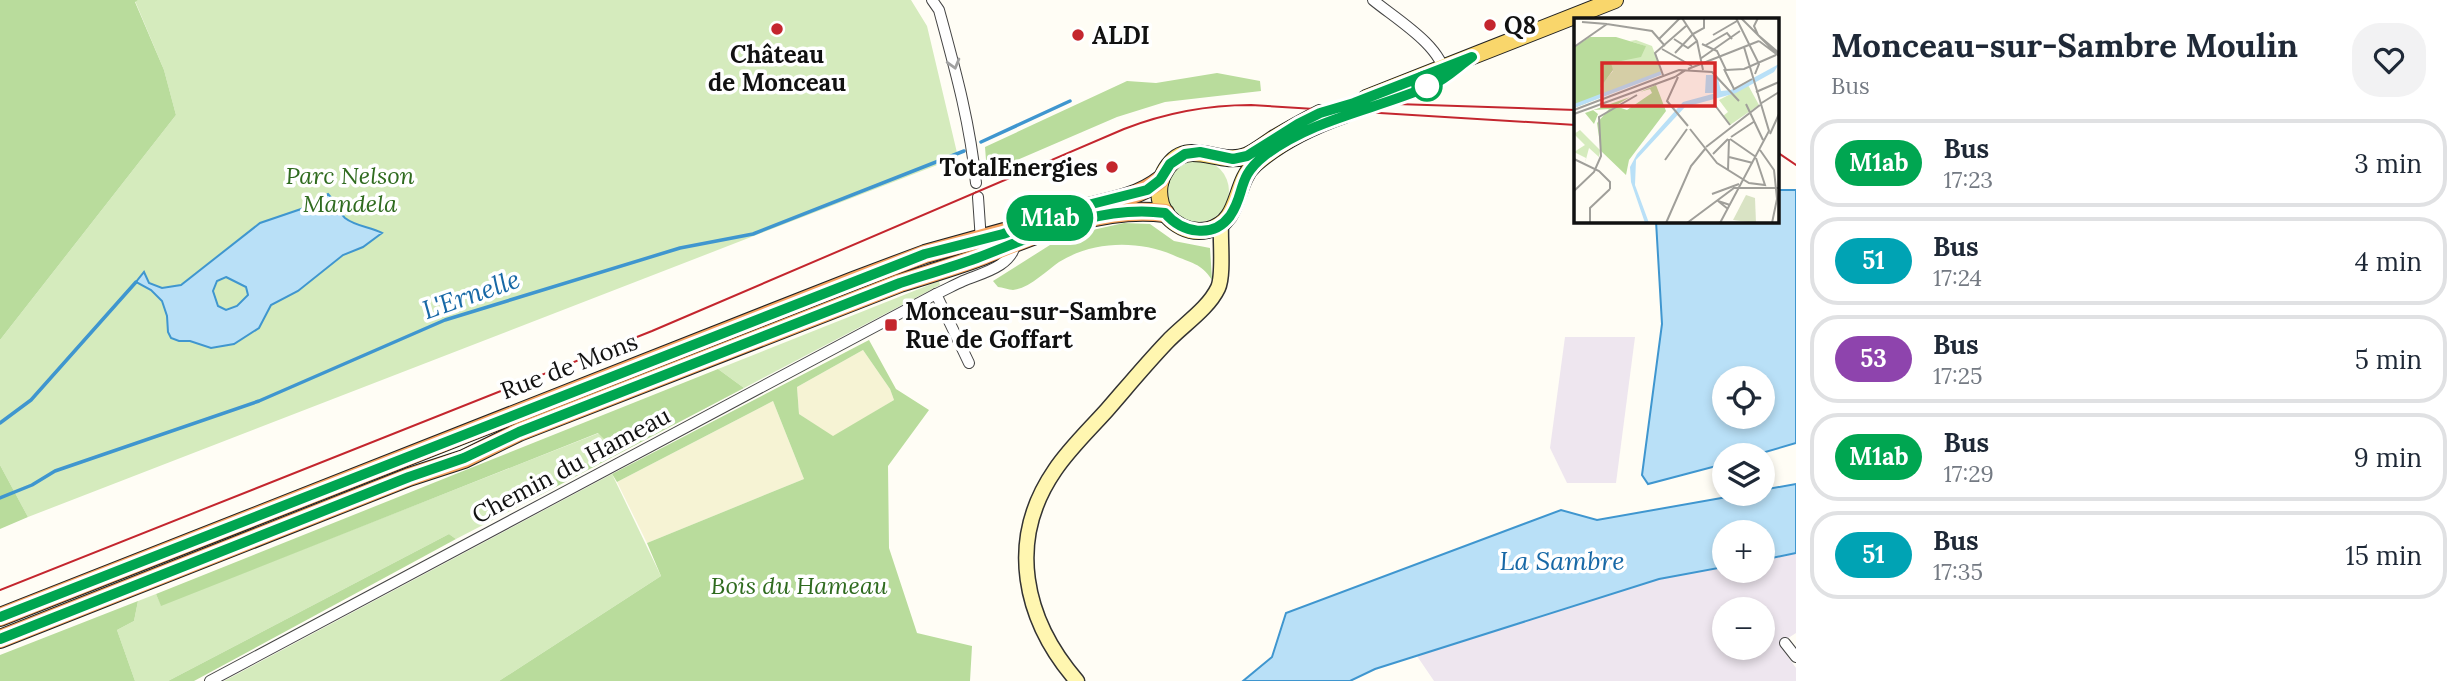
<!DOCTYPE html>
<html lang="en">
<head>
<meta charset="utf-8">
<style>
	:root { --surface:#fff; --page:#f2f2f3; --text:#1f2937; --muted:#747a83; --line:#e0e1e3 }
	body { margin:0; font-family:Lora,serif; background:var(--page); color:var(--text); height:100vh; display:flex; flex-direction:column; font-size:26px; white-space:nowrap }
	* { box-sizing:border-box; margin:0 }
	p { font-size:23px; color:var(--muted) }
	.icon { flex:none; width:38px; height:38px; fill:none; stroke:currentColor; stroke-width:2; stroke-linecap:round; stroke-linejoin:round }
	.map { position:relative; flex:1; overflow:hidden }
	.drawer { display:flex; flex-direction:column; background:var(--surface); width:665px }
	.drawer>* { flex:none }
	.badge { padding:0 14px; border-radius:23px; font-size:24px; line-height:46px }
	.controls { position:absolute; left:1712px; top:366px; display:grid; gap:14px }
	.controls a { display:grid; place-items:center; width:63px; height:63px; border-radius:50%; background:var(--surface); box-shadow:0 4px 10px #0003; font-size:35px }
	.map>.badge { position:absolute; translate:-50% -50%; box-shadow:0 0 0 4px #fff }
	.round { display:grid; place-items:center; flex:none; width:74px; height:74px; border-radius:28px; background:var(--page) }
	.headline { display:flex; align-items:center; justify-content:space-between; height:119px; padding:0 35px }
	h1 { font-size:33px; font-weight:700; line-height:52px }
	ul { padding:0; list-style:none }
	li { display:flex; align-items:center; gap:21px; height:88px; margin:0 14px 10px; padding:0 21px; border:4px solid var(--line); border-radius:28px }
	li div { flex:1 }
	li b { display:block; font-size:26px }
	li em { font-style:normal }
	li .badge { min-width:77px; font-weight:700; text-align:center }
	main { display:flex; flex:1; min-height:0 }
	.map>svg:first-child { display:block }
	.industrial { fill:#eee6ef; fill-rule:evenodd }
	.farmland { fill:#f6f3d4 }
	.green { fill:#d5ebbd }
	.forest { fill:#b9dc9c; fill-rule:evenodd }
	.water { fill:#b9e0f7; stroke:#3f96cf; stroke-width:2; fill-rule:evenodd }
	.lines { fill:none; stroke-linecap:round; stroke-linejoin:round }
	.stream { stroke:#3f96cf; stroke-width:3.5 }
	.primary-tunnel { stroke:#dbdad3; stroke-width:16; stroke-dasharray:16 8; stroke-linecap:butt }
	.street-casing { stroke:#444; stroke-width:12 }
	.secondary-casing { stroke:#333; stroke-width:17 }
	.primary-casing { stroke:#222; stroke-width:18 }
	.highway-casing { stroke:#222; stroke-width:20 }
	.street { stroke:#fff; stroke-width:10 }
	.secondary { stroke:#fff6b0; stroke-width:14 }
	.primary { stroke:#f9d66b; stroke-width:16 }
	.highway { stroke:#f5a25d; stroke-width:18 }
	.tram { stroke:#c4262e; stroke-width:2 }
	.oneway { stroke:#a0a0a0 }
	.line-casing { stroke:#fff; stroke-width:16 }
	.line { stroke:#00a651; stroke-width:10 }
	.poi-dot { fill:#c4262e; stroke:#fff; stroke-width:2.5 }
	.stop-dot { fill:#fff; stroke:#00a651; stroke-width:3.5 }
	.labels { text-anchor:middle; dominant-baseline:central; stroke-width:7; stroke-linejoin:round; paint-order:stroke }
	.poi-label { font-size:24px; font-weight:bold; fill:#111; stroke:#fff; text-anchor:start }
	.park-label { font-size:24px; font-style:italic; fill:#2f6b1f; stroke:#fff }
	.street-label { font-size:24px; fill:#111; stroke:#fff }
	.water-label { font-size:26px; font-style:italic; fill:#1768a6; stroke:#fff }
	.inset-river { fill:none; stroke:#b9e0f7; stroke-width:3.5 }
	.inset-road { fill:none; stroke:#a09f9a; stroke-width:2 }
	.view { fill:#d62828; fill-opacity:0.15; stroke:#d62828; stroke-width:3.5 }
	.inset-edge { fill:none; stroke:#111; stroke-width:3.5 }
</style>
</head>
<body>
<main>
<div class="map">
<svg width="1796" height="681" viewBox="0 0 1796 681">
	<rect width="100%" height="100%" fill="#fffdf5"/>
	<g class="industrial">
		<path d="M1565,337H1635L1616,483H1567L1550,448Z"/>
		<path d="M1796,553V633L1779,644L1796,668V681H1434L1417,656L1659,579L1724,567V570H1762V560ZM1724,609H1762V648H1724Z"/>
	</g>
	<g class="farmland">
		<path d="M863,350L890,389L894,400L833,437L799,414L797,387Z"/>
		<path d="M773,401L804,479L647,543L617,482Z"/>
	</g>
	<g class="green">
		<path d="M138,0H911L927,26L958,157L28,517L0,465V340L176,115L164,70L135,1Z"/>
		<circle cx="1198" cy="191" r="31"/>
		<path d="M939,281L940,285L744,388L718,369Z"/>
		<path d="M599,433L615,450L526,495L529,501L456,539L449,534L168,681H135L117,630L134,621L138,601L156,594L161,605Z"/>
		<path d="M612,474L661,576L499,681H224Z"/>
	</g>
	<g class="forest">
		<path d="M0,0H138L135,2L164,70L176,115L0,340Z"/>
		<path d="M1217,73L1260,81L1261,91L1165,102L1117,117L987,173L985,147L1127,81L1156,83Z"/>
		<path d="M1124,223L1150,224L1174,241L1210,248L1212,280C1201,263 1191,263 1173,255C1137,240 1093,241 1059,262C1046,271 1030,288 1013,290C1009,290 1002,287 998,287L993,281L1050,245L1079,233Z"/>
		<path d="M869,340L896,389L929,410L888,466L889,548L917,633L972,646L970,681H499L661,576L647,543L804,479L773,401L617,482L612,474ZM863,350L890,389L894,400L833,436L799,414L797,387Z"/>
		<path d="M718,369L744,388L529,501L525,495L615,450L598,433L161,606L156,594Z"/>
		<path d="M0,465L28,517L0,529Z"/>
		<path d="M449,534L456,539L194,681H168Z"/>
		<path d="M138,601L134,621L117,630L135,681H0V655Z"/>
	</g>
	<g class="water">
		<path d="M1777,190H1796V443L1755,455H1724V464L1648,484L1642,475L1662,324L1656,221L1777,220ZM1724,378H1762V416H1724Z"/>
		<path d="M328,194C335,201 338,211 345,218C355,226 370,227 382,233L363,247L343,255L298,291L271,305L259,328L234,344L211,348L190,341H179L171,338L168,332L167,316L162,301L151,290L136,282L144,272L149,283L162,288L181,285L260,223L304,208ZM226,277L246,287L248,295L237,306L226,310L218,306L213,291L217,281Z"/>
		<path d="M1796,484V553L1762,560V532H1724V567L1659,579L1375,669L1350,681H1243L1272,657L1286,613L1561,510L1597,520L1744,494H1762V490Z"/>
	</g>
	<g class="lines">
		<g class="stream">
			<path d="M981,142L1070,101"/>
			<path d="M0,423L31,400L136,282"/>
			<path d="M0,498L32,485L55,471L259,401L445,320L680,248L753,234L964,151"/>
		</g>
		<path class="primary-tunnel" d="M1344,115L1393,99"/>
		<defs>
			<g id="street">
				<path d="M932,0L939,10C955,69 970,122 976,183"/>
				<path d="M1373,0C1396,19 1442,46 1445,76"/>
				<path d="M978,197L981,241"/>
				<path d="M936,294L969,363"/>
				<path d="M1785,643L1796,657"/>
				<path d="M210,681L936,294C945,290 954,285 963,281C982,273 1012,267 1016,242"/>
			</g>
			<path id="secondary" d="M1077,681C1024,620 1006,541 1055,470C1069,449 1089,430 1107,410C1127,387 1146,364 1167,342C1183,325 1208,309 1218,288C1224,275 1220,240 1221,224"/>
			<g id="primary">
				<path d="M1366,98L1615,0"/>
				<path d="M1320,113C1304,121 1288,130 1273,139C1264,145 1255,152 1246,156C1217,167 1185,133 1164,173C1159,182 1158,194 1161,204C1164,214 1172,222 1182,227C1190,231 1199,232 1208,230C1242,222 1233,183 1255,164C1280,142 1313,126 1344,115"/>
			</g>
			<g id="highway">
				<path d="M1052,217C1087,204 1131,203 1160,180"/>
				<path d="M0,617L853,281L925,254L1026,226"/>
				<path d="M0,639L409,477L464,459L519,432L900,283C926,275 952,267 977,258C1037,234 1100,205 1165,213"/>
			</g>
		</defs>
		<use href="#street" class="street-casing"/>
		<use href="#secondary" class="secondary-casing"/>
		<use href="#primary" class="primary-casing"/>
		<use href="#highway" class="highway-casing"/>
		<use href="#street" class="street"/>
		<use href="#secondary" class="secondary"/>
		<use href="#primary" class="primary"/>
		<use href="#highway" class="highway"/>
		<g class="tram">
			<path d="M1366,103L1576,110"/>
			<path d="M1777,152L1796,165"/>
			<path d="M0,590L652,331L1124,129C1165,113 1207,105 1251,105L1576,125"/>
		</g>
	</g>
	<defs><path id="oneway-chevron" d="M-2-3.5L2.5 0L-2 3.5" fill="none" stroke-width="1.6" stroke-linecap="round" stroke-linejoin="round" transform="scale(1.75)"/></defs>
	<use class="oneway" href="#oneway-chevron" transform="translate(954 64) rotate(74)"/>
	<g class="lines">
		<defs>
			<path id="line" d="M0,617L925,254L1003,234L1076,208L1147,190L1160,180L1170,164L1185,154L1200,152L1233,159L1247,156L1298,124L1320,113L1354,103L1472,57C1459,66 1446,79 1432,85C1375,110 1314,118 1264,156C1236,178 1246,193 1230,216C1213,239 1182,233 1165,213C1100,204 1037,235 977,258C952,267 925,275 900,283L519,432L464,458L409,477L0,639"/>
		</defs>
		<use href="#line" class="line-casing"/>
		<use href="#line" class="line"/>
	</g>
	<g class="poi-dot">
		<circle cx="1490" cy="25" r="7"/>
		<circle cx="777" cy="29" r="7"/>
		<circle cx="1078" cy="35" r="7"/>
		<circle cx="1112" cy="167" r="7"/>
		<rect x="884" y="318" width="14" height="14" rx="3.5"/>
	</g>
	<circle class="stop-dot" cx="1427" cy="86" r="14"/>
	<g class="labels">
		<g class="poi-label">
			<text x="1504" y="25">Q8</text>
			<text x="1092" y="35">ALDI</text>
			<text x="777" y="54" text-anchor="middle">Château<tspan x="777" dy="28">de Monceau</tspan></text>
			<text x="1098" y="167" text-anchor="end">TotalEnergies</text>
			<text x="905" y="311">Monceau-sur-Sambre<tspan x="905" dy="28">Rue de Goffart</tspan></text>
		</g>
		<g class="park-label">
			<text x="350" y="175">Parc Nelson<tspan x="350" dy="28">Mandela</tspan></text>
			<text x="799" y="585">Bois du Hameau</text>
		</g>
		<g class="street-label">
			<text transform="translate(569 366) rotate(-21)">Rue de Mons</text>
			<text transform="translate(571 465) rotate(-28)">Chemin du Hameau</text>
		</g>
		<g class="water-label">
			<text transform="translate(471 294) rotate(-19)">L'Ernelle</text>
			<text x="1562" y="560">La Sambre</text>
		</g>
	</g>
	<g transform="translate(1574 18)">
		<rect width="205" height="205" fill="#fffdf5"/>
		<path d="M62,22L78,28L88,55L30,78L25,70L39,53L36,45L71,28L56,23ZM174,67L185,87L156,107L149,98L154,94L145,82ZM6,112L26,132L25,139L15,130L11,145L12,140L0,134L11,127L0,116Z" fill="#d5ebbd"/>
		<path d="M16,19H42L72,28L67,39L37,45L39,52L26,70L30,78L0,90V29ZM82,67L92,93L55,142L52,157L27,133L23,105L35,91L19,92L24,96L20,106L11,95L56,79L41,88L53,92L78,75L76,71L66,74Z" fill="#b9dc9c"/>
		<path d="M172,177L181,180L182,205L159,202Z" fill="#d9e3c4"/>
		<path d="M205,46L200,54L162,75L111,89L62,142L61,167L75,205H71L57,164L56,149L63,136L109,84L142,75H131L132,57H143L147,73L157,72Z" fill="#b9e0f7"/>
		<path class="inset-river" d="M0,88L87,55"/>
		<path class="inset-road" d="M108,0L123,23L129,52M162,0L185,46L181,56M167,0L205,38M184,0L180,8L184,17L205,35M8,4L33,6M119,16L130,10V0M139,17L163,3M85,21L106,0M100,21L114,30L123,23M185,23L205,38M128,26L143,33L152,52L170,51L202,37M132,27L153,15L158,21M0,29L33,6L78,13L91,28M88,31L118,48M101,35L119,16M126,41L166,13M114,51L185,23M150,51L160,71L178,61M111,52L101,59L112,52M89,57L81,35L112,8M104,59L93,83L114,108M182,74L205,64M140,86L156,107M172,86L189,122M186,86L205,74M0,92L105,52L138,54L165,83M0,96L101,59M116,111L143,145L175,165L191,167L182,140M196,116L205,96M157,119L181,103M156,121L182,139M132,129L186,87M186,132L200,152L203,181L198,205M139,136L154,121M155,139L179,145M0,141L25,153L36,164V171M91,142L113,111M154,152L155,121M0,173L20,154L27,138L25,99L63,77M138,176L165,166M154,191L144,183L156,187M16,205V190L36,171M92,205L117,148L131,131M113,205L160,170H205M146,205L195,113L170,29"/>
		<path class="view" d="M28,45H141V88H28Z"/>
		<rect width="205" height="205" class="inset-edge"/>
	</g>
</svg>
<div class="controls">
<a><svg class="icon" aria-label="locate" viewBox="0 0 24 24"><circle cx="12" cy="12" r="6"/><path d="M12 2v4M12 18v4M2 12h4M18 12h4"/></svg></a>
<a><svg class="icon" aria-label="layers" viewBox="0 0 24 24"><path d="M12 4l9 5-9 5-9-5zM3 14l9 5 9-5"/></svg></a>
<a>+</a>
<a>−</a>
</div>
<b class="badge" style="left:1050px;top:218px;background:#00a651;color:#fff">M1ab</b>
</div>
<section class="drawer">
<div class="headline"><div><h1>Monceau-sur-Sambre Moulin</h1><p>Bus</p></div><a class="round"><svg class="icon" aria-label="heart" viewBox="0 0 24 24"><path d="M12 20l-8-8c-3-5 5-10 8-4 3-6 11-1 8 4z"/></svg></a></div>
<ul>
<li><span class="badge" style="background:#00a651;color:#fff">M1ab</span><div><b>Bus</b><p>17:23</p></div><em>3 min</em></li>
<li><span class="badge" style="background:#00a3b4;color:#fff">51</span><div><b>Bus</b><p>17:24</p></div><em>4 min</em></li>
<li><span class="badge" style="background:#8e44ad;color:#fff">53</span><div><b>Bus</b><p>17:25</p></div><em>5 min</em></li>
<li><span class="badge" style="background:#00a651;color:#fff">M1ab</span><div><b>Bus</b><p>17:29</p></div><em>9 min</em></li>
<li><span class="badge" style="background:#00a3b4;color:#fff">51</span><div><b>Bus</b><p>17:35</p></div><em>15 min</em></li>
</ul>
</section>
</main>
</body>
</html>
